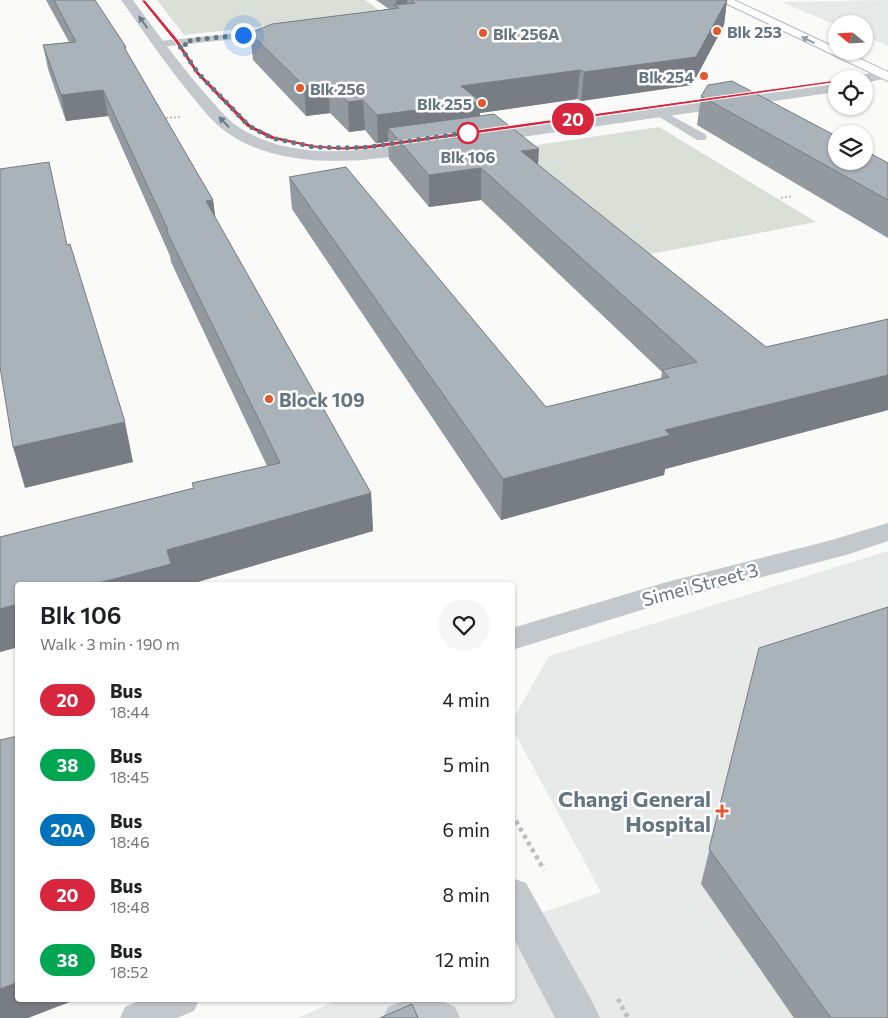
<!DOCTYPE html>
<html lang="en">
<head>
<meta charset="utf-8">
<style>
	:root { --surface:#fff; --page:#f6f6f6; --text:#202124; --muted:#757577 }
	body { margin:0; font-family:Commissioner,sans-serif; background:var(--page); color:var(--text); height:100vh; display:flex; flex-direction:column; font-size:19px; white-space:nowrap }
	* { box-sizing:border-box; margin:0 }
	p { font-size:16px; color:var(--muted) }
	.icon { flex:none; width:28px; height:28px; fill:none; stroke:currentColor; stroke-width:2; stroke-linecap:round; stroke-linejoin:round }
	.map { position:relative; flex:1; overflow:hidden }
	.panel { position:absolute; left:15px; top:582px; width:500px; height:420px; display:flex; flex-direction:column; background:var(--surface); border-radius:5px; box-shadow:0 1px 4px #0004 }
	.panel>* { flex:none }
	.badge { padding:0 10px; border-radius:16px; font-size:18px; line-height:32px }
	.needle { width:32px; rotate:288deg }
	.controls { position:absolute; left:828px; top:15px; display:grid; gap:10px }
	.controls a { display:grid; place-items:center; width:45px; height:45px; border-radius:50%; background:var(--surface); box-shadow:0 1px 4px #0004; font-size:25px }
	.you { position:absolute; width:25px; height:25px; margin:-12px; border:4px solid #fff; border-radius:50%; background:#1a73e8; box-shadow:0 0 0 8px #1a73e833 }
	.map>.badge { position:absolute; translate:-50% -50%; box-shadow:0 0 0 2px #fff }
	.round { display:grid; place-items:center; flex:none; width:52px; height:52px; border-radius:26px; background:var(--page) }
	.overview { display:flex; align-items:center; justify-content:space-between; height:85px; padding:0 25px }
	h1 { font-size:24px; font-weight:600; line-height:38px }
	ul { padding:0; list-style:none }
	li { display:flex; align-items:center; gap:15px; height:65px; padding:0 25px }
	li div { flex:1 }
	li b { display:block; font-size:19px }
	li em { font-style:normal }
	li .badge { min-width:55px; font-weight:700; text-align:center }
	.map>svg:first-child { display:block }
	.built { fill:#e8e9e9 }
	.green { fill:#dadfd7 }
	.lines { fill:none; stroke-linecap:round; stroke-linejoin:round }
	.secondary-casing { stroke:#b3babf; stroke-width:2 }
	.path-far1 { stroke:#bbbfc2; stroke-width:2; stroke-dasharray:2 2; stroke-linecap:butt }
	.path { stroke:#bbbfc2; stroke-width:4.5; stroke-dasharray:4 4; stroke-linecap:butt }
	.lane { fill:#c3c8cc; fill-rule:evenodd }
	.street { fill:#c3c8cc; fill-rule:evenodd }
	.secondary { fill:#fff; fill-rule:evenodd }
	.wall { fill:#929a9f }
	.shaded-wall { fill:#777d82 }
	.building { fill:#aab3b9; stroke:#777d82 }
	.oneway { fill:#6a7a87 }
	.oneway2 { fill:#939fa8 }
	.line { fill:#d7263d; stroke:#fff }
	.walk { stroke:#657683; stroke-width:5; stroke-dasharray:0 9 }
	.poi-dot { fill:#e4572e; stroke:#fff; stroke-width:2 }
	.stop-dot { fill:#fff; stroke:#d7263d; stroke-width:2.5 }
	.labels { text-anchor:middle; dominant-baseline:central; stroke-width:5; stroke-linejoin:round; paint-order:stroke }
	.far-poi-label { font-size:16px; font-weight:bold; fill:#657683; stroke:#fff; text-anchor:start }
	.far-stop-label { font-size:16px; font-weight:bold; fill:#657683; stroke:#fff }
	.poi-label { font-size:19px; font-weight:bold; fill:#657683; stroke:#fff; text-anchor:start }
	.street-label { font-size:19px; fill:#657683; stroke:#fff }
	.near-poi-label { font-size:22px; font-weight:bold; fill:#657683; stroke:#fff; text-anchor:end }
</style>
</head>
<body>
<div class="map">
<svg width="888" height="1018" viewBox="0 0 888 1018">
	<rect width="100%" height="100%" fill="#fafaf8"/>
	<g class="built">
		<path d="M888,0V46L864,36V24L836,25L781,2Z"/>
		<path d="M888,551V1018H298L337,1000H512L513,923L601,892L513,730V719L549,656Z"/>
	</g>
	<g class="green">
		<path d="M157,0H365L383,13L184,35Z"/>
		<path d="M659,127L816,222L641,256L510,149Z"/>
	</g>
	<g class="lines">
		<defs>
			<path id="secondary" d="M719,0H734L836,48V51H844L888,72V81Z"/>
		</defs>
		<use href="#secondary" class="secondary-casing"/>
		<g class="path-far1">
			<path d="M166,118L179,117L178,115"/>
			<path d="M781,198L793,196"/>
		</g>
		<g class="path">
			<path d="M512,814L544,870"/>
			<path d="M618,999L628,1018"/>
		</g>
		<g class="lane">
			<path d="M279,29L284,32L282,34L160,47L155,44L160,41Z"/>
			<path d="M652,105L705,134L707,137L705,140H697L648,110L646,108Z"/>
			<path d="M141,1000H199L194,1011L177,1018H120L125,1007Z"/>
			<path d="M405,1000H440L455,1007L460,1018H383L388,1007Z"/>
		</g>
		<g class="street">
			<path d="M121,0H133C158,34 182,68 210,99C218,108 227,119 237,126C292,163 364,151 426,141L432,143L434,146L432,149C371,164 277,171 225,131C212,122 201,107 191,95C166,65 144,32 121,0Z"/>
			<path d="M888,70V78L864,83V79H853L855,76Z"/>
			<path d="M836,84V92L481,143L475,141L473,138L475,135L481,133Z"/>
			<path d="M888,523V541L846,555L674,600L512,650V628L667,582L828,541Z"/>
			<path d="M512,878L526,883L593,1003L600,1018H555L512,935Z"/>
		</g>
		<use href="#secondary" class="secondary"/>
	</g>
	<g class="wall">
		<path d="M46,0H95L126,47V51L213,200L215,217L371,493L373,531L187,585H18V647L0,652V537L193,488L192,483L267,466L171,262L170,256L108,116L66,121L48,69L43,45L69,42Z"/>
		<path d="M376,0H727L724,25L692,85L581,101L577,99L480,113V116L538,165L766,347L888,319V410L665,469L664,475L501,520L292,209L289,177L546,407L661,378L662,372L481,200L429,207L389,159L388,145L378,146L365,130L349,132L330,113L306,116L253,60L250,33L389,9Z"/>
		<path d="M701,96L888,163V238L697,125Z"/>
		<path d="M759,648L888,1018H794L701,884Z"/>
	</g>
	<g class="shaded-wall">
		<path d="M396,0H407L408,13L396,6Z"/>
		<path d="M727,0L724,25L692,85L581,101L584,72Z"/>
		<path d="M580,70L577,99L480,113V132L388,128V145L378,146L377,115L461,86Z"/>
		<path d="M328,83L330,113L306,116L304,86Z"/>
		<path d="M103,90L108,116L66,121L61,95Z"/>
		<path d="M363,100L365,130L349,132L348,102Z"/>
		<path d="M539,149L537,180L521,151Z"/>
		<path d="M481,168V200L429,207V175Z"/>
		<path d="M213,200L217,230L206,201Z"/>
		<path d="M888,375V410L665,469L664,475L501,520L503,479L665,430Z"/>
		<path d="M125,422L133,462L25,488L13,447Z"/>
		<path d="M371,493L373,531L187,585H91L167,550Z"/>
		<path d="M18,604V647L0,652V609Z"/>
		<path d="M18,982V1000H75L28,1018H0V989Z"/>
	</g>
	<g class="building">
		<path d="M54,0H95L126,47H124L213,200L206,201L371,493L167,550L171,564L91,585H18V604L0,609V537L194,488L192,483L280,463L166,230H168L103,90L61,95L43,45L76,42Z"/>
		<path d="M411,0H727L696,57L584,72L580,70L461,86L481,102L377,115L363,100L348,102L328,83L304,86L250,33L272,24L399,8L394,5L415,3Z"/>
		<path d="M732,81L836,136V161H864V150L888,163V200L701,96L708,85Z"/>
		<path d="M494,114L539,149L521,151L766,347L888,319V375L665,430L670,435L503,479L289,177L346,167L546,407L669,377L662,370L697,362L481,168L429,175L388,128Z"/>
		<path d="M49,162L67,245L70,244L125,422L13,447L0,367V169Z"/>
		<path d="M888,607V1018H831L709,849L759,648Z"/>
		<path d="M18,736V982L0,989V740Z"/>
		<path d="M412,1004L418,1018H380Z"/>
	</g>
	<defs><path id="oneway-solid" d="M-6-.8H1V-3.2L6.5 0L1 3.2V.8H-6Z" transform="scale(1.25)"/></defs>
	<g class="oneway">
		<use href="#oneway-solid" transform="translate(143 22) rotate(-126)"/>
		<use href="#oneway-solid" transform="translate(224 122) rotate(-134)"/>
	</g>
	<use class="oneway2" href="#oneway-solid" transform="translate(808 40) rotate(-155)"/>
	<path class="line" d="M141,0H145L179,41L199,72L251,125L274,136L314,145L343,147L369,145L836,80L839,82L369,149L343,150L314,148L270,139L247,127L196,74L175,42Z"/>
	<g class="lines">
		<path class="walk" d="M243,35L190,40L191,44L179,45L198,73L249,126L272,138L314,147L343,148L369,147L470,132L468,133"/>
	</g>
	<g class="poi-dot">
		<circle cx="717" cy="31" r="5"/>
		<circle cx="483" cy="33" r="5"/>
		<circle cx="704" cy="76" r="5"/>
		<circle cx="300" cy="88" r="5"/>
		<circle cx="482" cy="103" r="5"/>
		<circle cx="269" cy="399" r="5"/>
		<path d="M719.5 803.5h5v5h5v5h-5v5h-5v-5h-5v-5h5z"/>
	</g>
	<circle class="stop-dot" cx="468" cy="133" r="10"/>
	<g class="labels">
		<g class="far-poi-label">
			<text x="727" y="31">Blk 253</text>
			<text x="493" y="33">Blk 256A</text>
			<text x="694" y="76" text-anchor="end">Blk 254</text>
			<text x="310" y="88">Blk 256</text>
			<text x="472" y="103" text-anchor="end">Blk 255</text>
		</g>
		<g class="far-stop-label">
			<text x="468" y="156">Blk 106</text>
		</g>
		<g class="poi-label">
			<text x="279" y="399">Block 109</text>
		</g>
		<g class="street-label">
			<text transform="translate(700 584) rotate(-15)">Simei Street 3</text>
		</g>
		<g class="near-poi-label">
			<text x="711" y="798">Changi General<tspan x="711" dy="25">Hospital</tspan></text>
		</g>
	</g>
</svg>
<div class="controls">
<a><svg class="needle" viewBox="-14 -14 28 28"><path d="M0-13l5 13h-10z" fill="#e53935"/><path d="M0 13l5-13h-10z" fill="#757577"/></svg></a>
<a><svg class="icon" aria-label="locate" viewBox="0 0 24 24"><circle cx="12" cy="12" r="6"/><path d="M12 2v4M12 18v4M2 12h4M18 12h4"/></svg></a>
<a><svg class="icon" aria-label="layers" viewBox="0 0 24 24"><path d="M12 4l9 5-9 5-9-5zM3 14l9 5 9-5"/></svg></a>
</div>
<div class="you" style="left:243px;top:35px"></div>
<b class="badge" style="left:573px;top:119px;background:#d7263d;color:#fff">20</b>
<section class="panel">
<div class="overview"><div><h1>Blk 106</h1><p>Walk · 3 min · 190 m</p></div><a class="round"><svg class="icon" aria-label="heart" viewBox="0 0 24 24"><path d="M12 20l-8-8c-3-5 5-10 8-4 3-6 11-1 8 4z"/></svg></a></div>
<ul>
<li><span class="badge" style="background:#d7263d;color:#fff">20</span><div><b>Bus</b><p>18:44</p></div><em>4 min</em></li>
<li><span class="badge" style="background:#00a651;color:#fff">38</span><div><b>Bus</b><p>18:45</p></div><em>5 min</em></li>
<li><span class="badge" style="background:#0072bc;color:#fff">20A</span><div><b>Bus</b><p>18:46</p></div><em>6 min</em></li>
<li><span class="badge" style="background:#d7263d;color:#fff">20</span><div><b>Bus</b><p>18:48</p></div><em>8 min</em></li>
<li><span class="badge" style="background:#00a651;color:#fff">38</span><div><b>Bus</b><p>18:52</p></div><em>12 min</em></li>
</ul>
</section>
</div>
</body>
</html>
